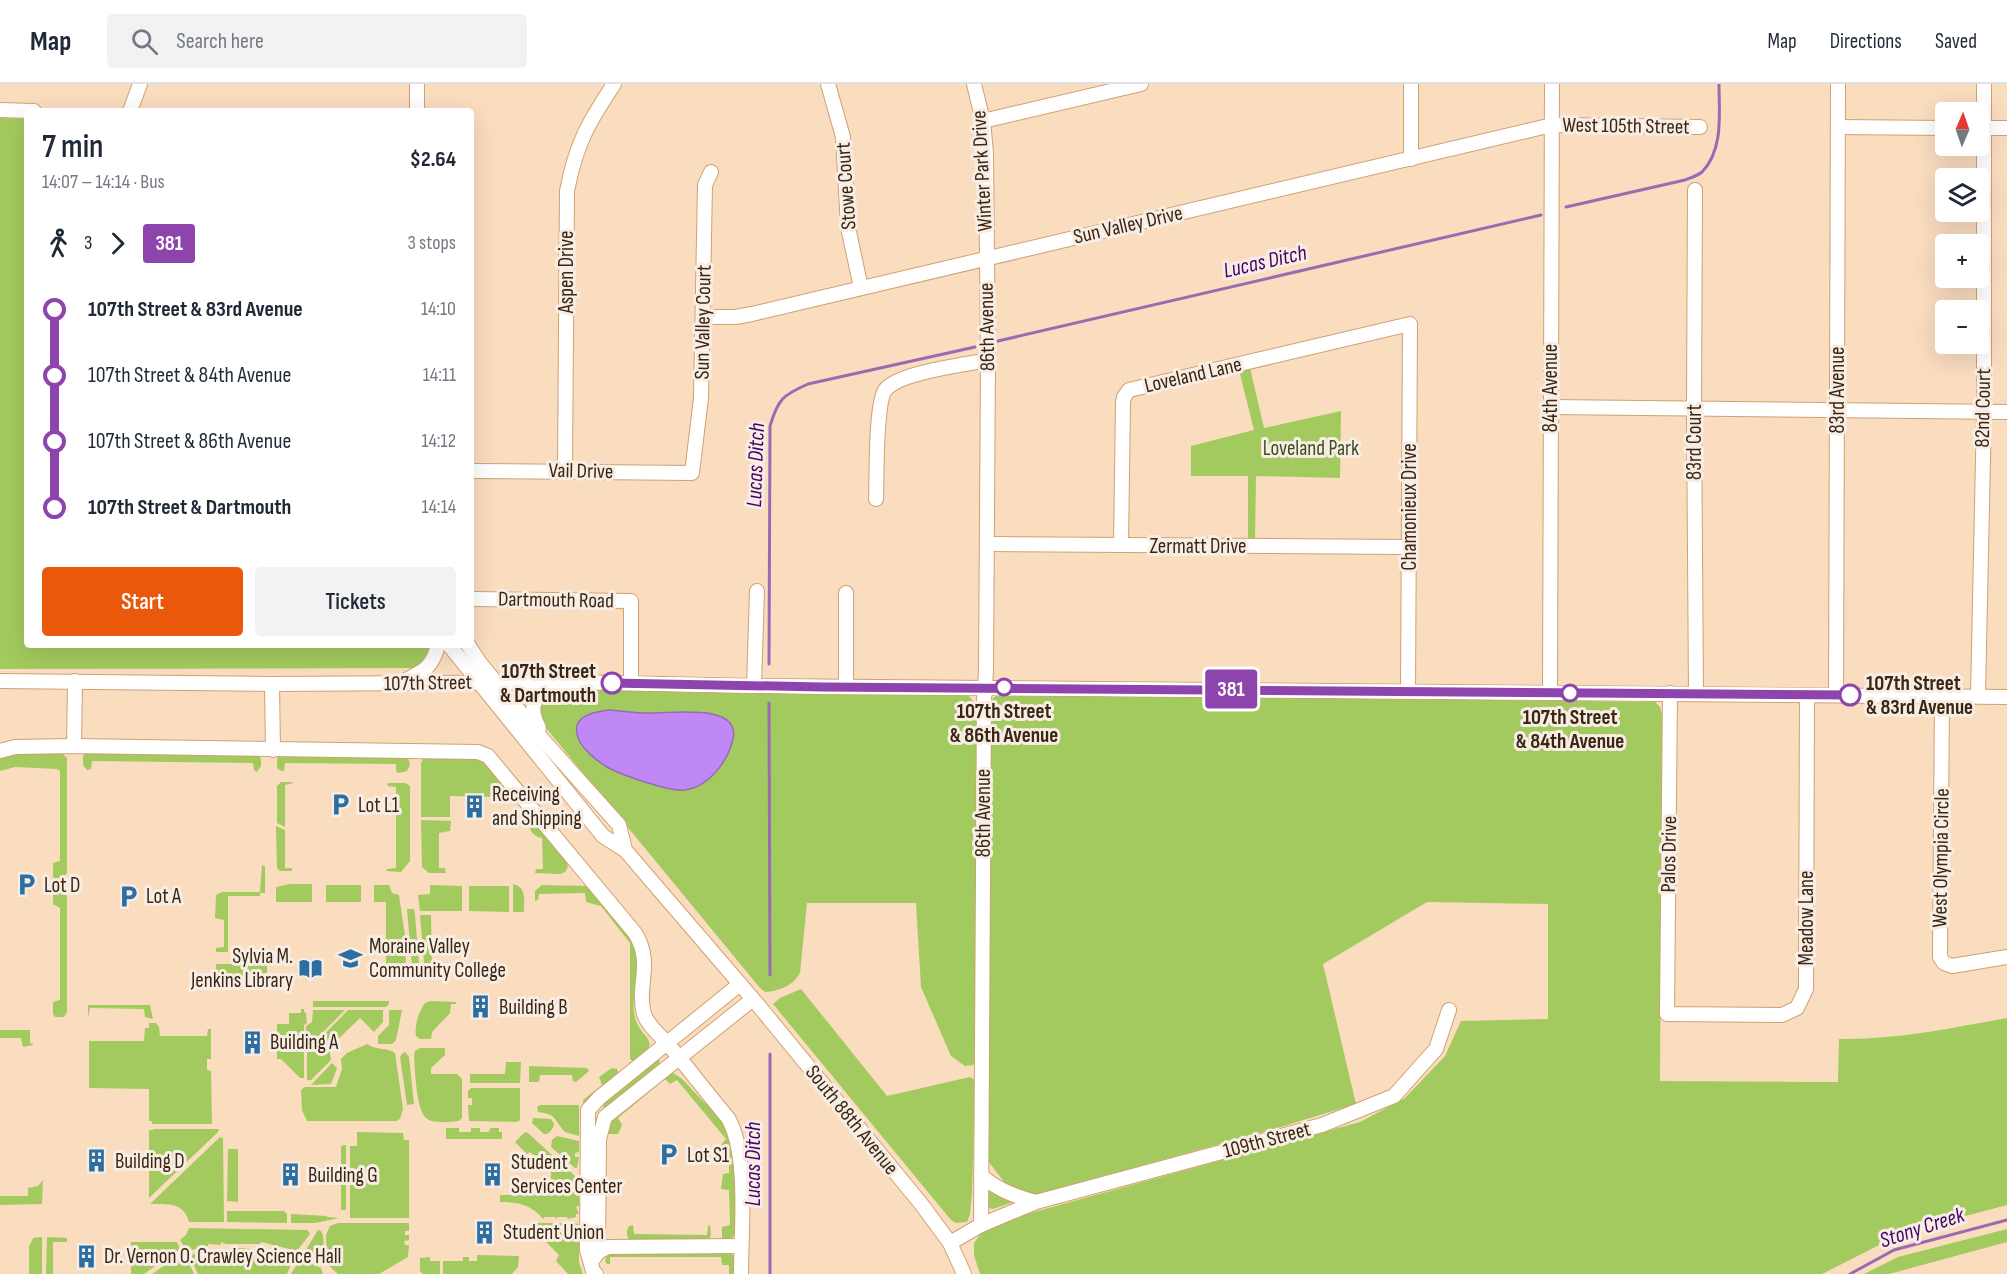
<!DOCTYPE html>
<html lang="en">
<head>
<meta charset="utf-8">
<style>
	:root { --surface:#fff; --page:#f2f2f3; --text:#1f2937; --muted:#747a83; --line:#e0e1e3; --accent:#ea580c }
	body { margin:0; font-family:"Sofia Sans Condensed",sans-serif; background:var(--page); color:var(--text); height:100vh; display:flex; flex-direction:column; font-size:22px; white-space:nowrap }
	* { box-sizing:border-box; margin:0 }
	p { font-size:20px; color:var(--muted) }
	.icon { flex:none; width:33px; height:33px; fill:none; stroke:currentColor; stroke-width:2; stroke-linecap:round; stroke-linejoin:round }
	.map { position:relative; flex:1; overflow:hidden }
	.sheet { position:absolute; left:24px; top:24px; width:450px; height:540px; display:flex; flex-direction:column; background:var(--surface); border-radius:6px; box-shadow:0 6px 24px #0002 }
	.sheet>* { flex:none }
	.badge { padding:0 12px; border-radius:4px; font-size:21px; line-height:39px }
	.needle { width:39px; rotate:2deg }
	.controls { position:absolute; left:1935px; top:18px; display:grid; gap:12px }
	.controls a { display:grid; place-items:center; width:54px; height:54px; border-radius:6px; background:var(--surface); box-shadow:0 6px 24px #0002; font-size:30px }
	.map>.badge { position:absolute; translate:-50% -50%; box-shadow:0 0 0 3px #fff }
	.legs { display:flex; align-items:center; gap:9px; height:66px; padding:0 18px; font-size:20px }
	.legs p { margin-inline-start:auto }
	.overview { display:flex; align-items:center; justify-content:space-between; height:102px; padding:0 18px }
	h1 { font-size:33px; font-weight:600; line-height:45px }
	.action { display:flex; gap:12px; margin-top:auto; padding:12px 18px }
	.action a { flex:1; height:69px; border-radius:6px; background:var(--accent); color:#fff; font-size:24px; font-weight:600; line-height:69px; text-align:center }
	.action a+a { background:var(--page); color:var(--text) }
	ul { padding:0 18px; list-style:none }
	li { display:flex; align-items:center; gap:21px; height:66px; font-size:22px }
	li i { display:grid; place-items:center; width:9px; height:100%; margin:0 8px; background:currentColor }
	li i::after { content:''; width:15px; height:15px; margin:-8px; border:4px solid; border-radius:50%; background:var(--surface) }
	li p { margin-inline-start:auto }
	li:first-child i { background:linear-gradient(#0000 50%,currentColor 0) }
	li:last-child i { background:linear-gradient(currentColor 50%,#0000 0) }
	header { display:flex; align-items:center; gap:36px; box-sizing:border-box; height:84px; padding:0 30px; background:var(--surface); border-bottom:2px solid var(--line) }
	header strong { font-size:28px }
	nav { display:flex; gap:33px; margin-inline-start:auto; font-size:21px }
	.search { width:420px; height:54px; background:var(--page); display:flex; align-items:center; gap:15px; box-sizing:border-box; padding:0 21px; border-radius:6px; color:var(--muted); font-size:22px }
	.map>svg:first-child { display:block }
	.green { fill:#a3ca5e }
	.water { fill:#c088f7; stroke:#986bb3; stroke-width:1.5 }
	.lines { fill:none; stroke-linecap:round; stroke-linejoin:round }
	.stream { stroke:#986bb3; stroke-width:3 }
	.minor-casing { stroke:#d0a171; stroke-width:16 }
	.minor { stroke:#fff; stroke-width:14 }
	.line-1-casing { stroke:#fff; stroke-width:14 }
	.line-1 { stroke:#8e44ad; stroke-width:9 }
	.stop-1-dot { fill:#fff; stroke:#8e44ad; stroke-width:3 }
	.labels { text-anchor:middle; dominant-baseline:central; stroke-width:6; stroke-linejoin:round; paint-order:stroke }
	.street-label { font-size:21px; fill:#392713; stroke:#f8ede4 }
	.park-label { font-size:21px; fill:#3d4e1c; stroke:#f8ede4 }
	.stop-label { font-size:21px; font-weight:bold; fill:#392713; stroke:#f8ede4 }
	.poi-label { font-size:21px; fill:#392713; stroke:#f8ede4; text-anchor:start }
	.water-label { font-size:22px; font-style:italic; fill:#44036b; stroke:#f8ede4 }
</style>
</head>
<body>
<header>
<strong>Map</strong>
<div class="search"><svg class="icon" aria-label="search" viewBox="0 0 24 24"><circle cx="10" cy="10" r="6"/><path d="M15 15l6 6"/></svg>Search here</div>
<nav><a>Map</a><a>Directions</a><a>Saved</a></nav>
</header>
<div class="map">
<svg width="2007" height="1190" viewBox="0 0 2007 1190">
	<rect width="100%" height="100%" fill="#fadcbf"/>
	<g class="green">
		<path d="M0,34L27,35V561H433L423,581L414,584L0,585Z"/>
		<path d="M1250,284L1264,344L1341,327L1340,394L1256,392L1255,456H1248V392H1191V362L1254,346L1239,286Z"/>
		<path d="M568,605L968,611L978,623L976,977L973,981L965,982L951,972L921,903L916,819H807L800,889C793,902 779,907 765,908L760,904L537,633L539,618L558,607Z"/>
		<path d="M998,610L1655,618L1660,623L1662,631L1660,997L1838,998L1839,955C1896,956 1951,944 2007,934V1121L1905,1148L1822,1190H980L974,1171V1159L982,1148L998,1138L1360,1038L1405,1014L1445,972L1461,937L1548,935V820L1427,818L1323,880L1356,1020L1271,1046L1034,1111L1005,1099L988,1077V619Z"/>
		<path d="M62,669L67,674V789L62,796H55L53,793V779L60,777V687L57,685L15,683L0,687V672L9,670Z"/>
		<path d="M86,669L258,671L261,675V682L257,688L254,686L253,679L92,677L91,685L87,686L83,681V672Z"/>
		<path d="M279,671L408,673L410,681L407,687L398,689L396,687V680L285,679L284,687H281L277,684V675Z"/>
		<path d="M474,672L483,675L519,718H498V713L450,712V733H421V679L424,673Z"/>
		<path d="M281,698H292L293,699L285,701V743L277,739V702Z"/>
		<path d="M388,699H405L410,702V777L401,788L386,787L387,785L396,784V703L388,702L387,700Z"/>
		<path d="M529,734L534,736L566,776L568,783L565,788L560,790L535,789L536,785H543L542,754C532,753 528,744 529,734Z"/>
		<path d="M421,736L451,737L450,747L439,749V784H445L446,789H429L422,783Z"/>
		<path d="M276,742L285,746V784H292V787H280L277,784Z"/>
		<path d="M262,781L265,782V809H260V812H228V868H216V864L224,863V836L215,834L216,811L222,808H260Z"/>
		<path d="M290,800H312V818H276V803Z"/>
		<path d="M513,800C527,803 524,816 524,828H513Z"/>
		<rect x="326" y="801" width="35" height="17"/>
		<path d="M374,801H389L392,809L399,811L405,852L406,888L404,891H386V818H374Z"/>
		<path d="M430,801L462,802V827H420L418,811L430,810Z"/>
		<path d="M542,801L588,802C602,817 639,858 639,878C640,896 630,914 635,933C641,957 665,955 634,978L630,975V859L601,822L586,818L585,809L539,810L538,816L535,817V807Z"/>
		<path d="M469,802H509V828L469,827Z"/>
		<path d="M56,806L63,807L67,812V928L64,933H55L53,930V918L60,916V824L53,820V809Z"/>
		<path d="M407,825H414L415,831L419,880V884L416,885L412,882Z"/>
		<path d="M420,831H431L432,881L444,882V891H425Z"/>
		<path d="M216,880H267V891H228L227,903H217L215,900Z"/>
		<path d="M801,905L887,1012L970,993L975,996L972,1110L970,1130L967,1138L956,1139L951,1136L773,920L780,914Z"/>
		<path d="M313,917H389V920L386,923H313Z"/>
		<path d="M431,917L456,918V920H451L450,929L432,948L431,955H420L416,952C414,942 419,927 425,919Z"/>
		<path d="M88,921H150L153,935L145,933L144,925L90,924L88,934Z"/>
		<path d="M301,925H304V928L306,929L307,939L304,941V994H300L281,975H277V940H289V929H301Z"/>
		<path d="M313,926H345L307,964L306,942L312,938Z"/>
		<path d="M348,926H383V938L374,948L360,934L329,964L331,976L311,996H307V968Z"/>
		<path d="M389,926H402L396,956L392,960H378V952L389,941Z"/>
		<path d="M149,939H156L159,943L160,952H207L208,945H211V975H207V986L211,987L212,1040H152V1037H149V1005L89,1004V957H144L145,944H149Z"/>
		<path d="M0,946H30V959L33,960V961L23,963L21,954H0Z"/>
		<path d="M367,960C377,967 386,963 395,969L403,1025L400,1035L396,1037H307L302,1026L301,1006L305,1003H336L342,985L341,975L347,969Z"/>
		<path d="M420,964H445V971L431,984V990H457L462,995V1034L459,1037C451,1038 432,1040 426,1034C416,1025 415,985 414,972L415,967Z"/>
		<path d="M405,968L409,973L414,1020L407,1021L400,973L402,970Z"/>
		<path d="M656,976H660L659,980L607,1023H603L604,1019Z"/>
		<path d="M506,978H521L520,999H470V990H505Z"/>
		<path d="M332,979L337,984L331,1000L311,1001Z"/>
		<path d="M529,982L587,984L589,987L576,998L573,997L572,991H540L539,998H529Z"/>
		<path d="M612,984L617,985L619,990L588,1018L583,1019V1016L602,1001L599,993Z"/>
		<path d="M672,989C683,993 691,1005 699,1013C705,1020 714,1025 719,1032C741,1066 735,1111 735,1150L730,1156L722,1155V1143L730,1141L729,1106L721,1105L723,1090L729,1089V1062L721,1061L726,1055L677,996L670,1000L665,995L618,1034L622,1041L618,1050H605L609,1038L666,990Z"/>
		<path d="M471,1004H520V1036L517,1038L469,1037L468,1021H472V1014H468V1007Z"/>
		<path d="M540,1021H579V1052L565,1048C553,1035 557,1030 538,1028L537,1023Z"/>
		<path d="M533,1034L551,1035L554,1040C553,1045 549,1051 544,1050L532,1039Z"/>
		<path d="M446,1044H459V1048H471V1044H480V1048H489L490,1044H499V1048H502V1055H446Z"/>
		<path d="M153,1045H219L218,1048L149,1114V1046H153Z"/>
		<path d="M357,1048L403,1049L404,1056H409V1134H350V1062H357Z"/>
		<path d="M525,1048L528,1049L576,1093L579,1105H551V1080L542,1079L530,1068L527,1070L515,1058Z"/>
		<path d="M557,1052L579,1057V1068L575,1069V1073H579L577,1084H575L551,1063L552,1056Z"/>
		<path d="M220,1053L223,1054L224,1138H189C184,1118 167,1120 150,1120Z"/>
		<path d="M344,1061H346V1126H341V1062Z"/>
		<path d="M228,1065H238V1118L227,1117Z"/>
		<path d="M43,1096L42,1120L0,1121V1112H28V1104L38,1102Z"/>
		<path d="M987,1101L1012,1115L1013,1118L993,1125L989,1124L985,1119Z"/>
		<path d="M559,1108H579V1122L576,1123L579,1130H576V1133L568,1135L567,1133H557V1135L555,1133H545L543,1135C532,1121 519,1118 500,1118V1111H558Z"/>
		<path d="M227,1127H284L287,1130V1139L227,1138Z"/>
		<path d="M291,1130L327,1132V1133L339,1134L315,1139H291Z"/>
		<path d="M338,1139H409V1147H405V1151H409V1156L404,1157L405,1161H409L408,1173L379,1190H338L327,1180L326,1151L330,1142Z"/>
		<path d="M535,1139H576L579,1141V1179L583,1190H568L556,1177L559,1171L542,1154H532Z"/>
		<path d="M633,1141L634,1150L707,1151L708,1142L710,1141L711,1151L709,1156H630C626,1153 626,1146 629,1142Z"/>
		<path d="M189,1144L307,1146L310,1150L297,1167L261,1158L260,1160H225L221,1158V1161L208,1160V1162C194,1165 188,1171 180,1156L186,1151Z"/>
		<path d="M2007,1145V1158L1889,1190H1864L1898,1173Z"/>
		<path d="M318,1146L321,1147C325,1153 324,1167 321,1174L316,1176L304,1169Z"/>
		<path d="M42,1153V1190H29V1163L33,1154Z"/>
		<path d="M47,1153L67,1154V1158H53V1190H46Z"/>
		<path d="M131,1158H177L181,1167L158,1180L144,1190H131Z"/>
		<path d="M237,1164L264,1166L290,1171L293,1176L287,1190H198L191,1175L193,1170Z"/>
		<path d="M608,1169H730L734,1172L735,1190H729V1181H722L721,1173H610V1180H607L605,1177Z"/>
		<path d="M477,1171L519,1172L518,1183L512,1190H443V1177H463V1173H469V1177H477Z"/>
		<path d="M430,1173V1177H440V1190H423L420,1187V1174Z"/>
		<path d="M182,1174L188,1177L194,1190H152L168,1179Z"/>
		<path d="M300,1175L321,1184L323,1190H291Z"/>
	</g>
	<path class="water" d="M609,626C622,627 636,629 650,629C669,630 741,618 733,655C728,677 709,703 685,706C670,708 621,691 607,683C597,677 579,663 577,650C573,631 595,628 609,626Z"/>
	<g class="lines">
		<g class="stream">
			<path d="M1566,123L1685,96C1690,94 1697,92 1702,88C1724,66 1719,28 1719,0"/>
			<path d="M998,257L1541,131"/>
			<path d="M769,580L770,342C778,315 783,311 808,300L975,263"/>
			<path d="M769,619L770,891"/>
			<path d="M770,1190V970"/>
			<path d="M1850,1190L1894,1166L2007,1136"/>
		</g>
		<defs>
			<g id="minor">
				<path d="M417,0V27"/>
				<path d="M828,0L843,53L848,143L861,204"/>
				<path d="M0,26L34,27"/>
				<path d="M130,27L140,0"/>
				<path d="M983,37L1141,0"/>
				<path d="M1838,43L1946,44"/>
				<path d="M1978,44H2007"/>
				<path d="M1411,75V0"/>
				<path d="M1695,106L1694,325L1696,610"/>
				<path d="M704,233H735L752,230L1552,41L1700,43"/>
				<path d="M1550,323L2007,328"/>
				<path d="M471,387L692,389L701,314L705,101L711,88"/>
				<path d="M565,387L567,107C576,60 588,39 614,0"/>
				<path d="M876,415C877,395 875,317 886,305C901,288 964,281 988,276"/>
				<path d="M987,460L1408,463"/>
				<path d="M1121,461L1123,318L1124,313L1129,306L1410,240L1408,607"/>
				<path d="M471,515L631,517V599"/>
				<path d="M449,561L603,752L625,766L758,921L922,1121L950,1159L964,1190"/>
				<path d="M468,561L480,579L543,656L619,741L625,766"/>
				<path d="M0,597L272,600L570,598L754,602L2007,613"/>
				<path d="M402,598C423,587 432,585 438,561"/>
				<path d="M272,600L273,666"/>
				<path d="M754,602L757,507"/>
				<path d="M846,603V509"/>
				<path d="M1550,608L1552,0"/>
				<path d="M1670,609L1667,930L1782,931L1797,924L1806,905L1807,611"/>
				<path d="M1836,611L1838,0"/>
				<path d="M1942,612L1940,873L1944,879L1952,882L2007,873"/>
				<path d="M1978,612L1984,328V0"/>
				<path d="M539,644C526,620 536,608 560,601"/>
				<path d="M74,662L75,597"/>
				<path d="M0,667L15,663L74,662L478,668L488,672L635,849C654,880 636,901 644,930C648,942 659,950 667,959C688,984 707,1009 728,1034C749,1070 741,1147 741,1190"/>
				<path d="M981,1091C997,1106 1015,1112 1036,1118"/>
				<path d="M981,1141L1036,1118L1322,1041L1394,1012L1436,965L1449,926"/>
				<path d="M950,1159L981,1141L984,616L986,587L988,276L986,69L983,37L974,0"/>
				<path d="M598,1168L599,1055L605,1033L753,915"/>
				<path d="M594,1174L598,1168L608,1163L741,1162"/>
				<path d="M596,1190L593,1187L587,1166L588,1026L599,1014L740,900"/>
			</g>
		</defs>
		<use href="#minor" class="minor-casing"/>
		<use href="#minor" class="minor"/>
	</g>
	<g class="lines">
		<defs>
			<path id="line-1" d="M612,599L823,603L1850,611"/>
		</defs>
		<use href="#line-1" class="line-1-casing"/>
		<use href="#line-1" class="line-1"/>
	</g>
	<defs>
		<symbol id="parking-bare" viewBox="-9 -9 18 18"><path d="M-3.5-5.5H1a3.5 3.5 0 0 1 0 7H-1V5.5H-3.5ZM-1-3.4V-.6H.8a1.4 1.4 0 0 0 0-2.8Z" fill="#2b6ea4" stroke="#f8ede4" stroke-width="2.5" paint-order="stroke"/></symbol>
		<symbol id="building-bare" viewBox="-9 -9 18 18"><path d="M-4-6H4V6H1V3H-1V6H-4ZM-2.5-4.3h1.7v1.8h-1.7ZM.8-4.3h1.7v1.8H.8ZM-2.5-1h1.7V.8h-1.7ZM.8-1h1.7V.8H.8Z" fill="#2b6ea4" stroke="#f8ede4" stroke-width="2.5" paint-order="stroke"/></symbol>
		<symbol id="university-bare" viewBox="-9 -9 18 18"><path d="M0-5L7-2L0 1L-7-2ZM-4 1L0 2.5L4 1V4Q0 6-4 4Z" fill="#2b6ea4" stroke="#f8ede4" stroke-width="2.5" paint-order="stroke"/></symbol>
		<symbol id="library-bare" viewBox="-9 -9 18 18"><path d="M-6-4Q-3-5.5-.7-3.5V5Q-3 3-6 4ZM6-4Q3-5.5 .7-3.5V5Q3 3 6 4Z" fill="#2b6ea4" stroke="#f8ede4" stroke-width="2.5" paint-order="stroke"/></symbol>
	</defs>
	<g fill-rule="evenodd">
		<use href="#parking-bare" x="324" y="704" width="33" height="33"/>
		<use href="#building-bare" x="458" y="706" width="33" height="33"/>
		<use href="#parking-bare" x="10" y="784" width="33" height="33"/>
		<use href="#parking-bare" x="112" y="796" width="33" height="33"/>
		<use href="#university-bare" x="334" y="858" width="33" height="33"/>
		<use href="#library-bare" x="294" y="868" width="33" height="33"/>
		<use href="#building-bare" x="464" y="906" width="33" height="33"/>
		<use href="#building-bare" x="236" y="942" width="33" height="33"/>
		<use href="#parking-bare" x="652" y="1054" width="33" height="33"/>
		<use href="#building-bare" x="80" y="1060" width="33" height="33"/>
		<use href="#building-bare" x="476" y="1074" width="33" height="33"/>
		<use href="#building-bare" x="274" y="1074" width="33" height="33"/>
		<use href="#building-bare" x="468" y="1132" width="33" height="33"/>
		<use href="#building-bare" x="70" y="1156" width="33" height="33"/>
	</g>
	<g class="stop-1-dot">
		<circle cx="612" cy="599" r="10"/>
		<circle cx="1004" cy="603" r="8"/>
		<circle cx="1570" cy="609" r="8"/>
		<circle cx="1850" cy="611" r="10"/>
	</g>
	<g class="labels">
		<g class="street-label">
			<text transform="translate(1626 42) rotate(1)">West 105th Street</text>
			<text transform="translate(982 87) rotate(-93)">Winter Park Drive</text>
			<text transform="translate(846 102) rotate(-94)">Stowe Court</text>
			<text transform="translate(1128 141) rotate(-13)">Sun Valley Drive</text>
			<text transform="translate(566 188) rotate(-90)">Aspen Drive</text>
			<text transform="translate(703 238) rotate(-89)">Sun Valley Court</text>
			<text transform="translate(987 243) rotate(-91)">86th Avenue</text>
			<text transform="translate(1193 291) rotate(-13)">Loveland Lane</text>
			<text transform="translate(1550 304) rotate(-90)">84th Avenue</text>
			<text transform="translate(1837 306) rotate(-90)">83rd Avenue</text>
			<text transform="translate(1983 324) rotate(-89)">82nd Court</text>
			<text transform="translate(1694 358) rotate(-90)">83rd Court</text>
			<text transform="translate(581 387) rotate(1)">Vail Drive</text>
			<text transform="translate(1409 423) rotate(-90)">Chamonieux Drive</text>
			<text x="1198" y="462">Zermatt Drive</text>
			<text transform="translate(556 516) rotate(1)">Dartmouth Road</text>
			<text transform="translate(428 599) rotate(-1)">107th Street</text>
			<text transform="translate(983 729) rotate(-90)">86th Avenue</text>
			<text transform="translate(1669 770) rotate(-89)">Palos Drive</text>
			<text transform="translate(1941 774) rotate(-89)">West Olympia Circle</text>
			<text transform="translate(1806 834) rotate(-90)">Meadow Lane</text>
			<text transform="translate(852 1036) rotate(51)">South 88th Avenue</text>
			<text transform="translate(1267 1056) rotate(-15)">109th Street</text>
		</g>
		<g class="park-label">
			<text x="1311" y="364">Loveland Park</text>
		</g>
		<g class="stop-label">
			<text x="596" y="587" text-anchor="end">107th Street<tspan x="596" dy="24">&amp; Dartmouth</tspan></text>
			<text x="1866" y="599" text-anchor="start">107th Street<tspan x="1866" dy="24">&amp; 83rd Avenue</tspan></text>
			<text x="1004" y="627">107th Street<tspan x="1004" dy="24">&amp; 86th Avenue</tspan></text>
			<text x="1570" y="633">107th Street<tspan x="1570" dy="24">&amp; 84th Avenue</tspan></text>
		</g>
		<g class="poi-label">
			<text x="492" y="710">Receiving<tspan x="492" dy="24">and Shipping</tspan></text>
			<text x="358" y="721">Lot L1</text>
			<text x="44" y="801">Lot D</text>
			<text x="146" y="812">Lot A</text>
			<text x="369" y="862">Moraine Valley<tspan x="369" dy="24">Community College</tspan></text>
			<text x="293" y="872" text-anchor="end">Sylvia M.<tspan x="293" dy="24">Jenkins Library</tspan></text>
			<text x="499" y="923">Building B</text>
			<text x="270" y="958">Building A</text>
			<text x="687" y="1071">Lot S1</text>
			<text x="115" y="1077">Building D</text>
			<text x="511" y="1078">Student<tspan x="511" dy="24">Services Center</tspan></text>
			<text x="308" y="1091">Building G</text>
			<text x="503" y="1148">Student Union</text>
			<text x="104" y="1172">Dr. Vernon O. Crawley Science Hall</text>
		</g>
		<g class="water-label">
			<text transform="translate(1265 178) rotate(-13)">Lucas Ditch</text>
			<text transform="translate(756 381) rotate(-88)">Lucas Ditch</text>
			<text transform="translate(753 1080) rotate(-90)">Lucas Ditch</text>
			<text transform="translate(1922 1144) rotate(-18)">Stony Creek</text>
		</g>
	</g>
</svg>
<div class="controls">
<a><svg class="needle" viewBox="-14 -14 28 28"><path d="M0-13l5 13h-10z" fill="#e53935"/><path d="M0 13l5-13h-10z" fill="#747a83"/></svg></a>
<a><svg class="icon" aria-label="layers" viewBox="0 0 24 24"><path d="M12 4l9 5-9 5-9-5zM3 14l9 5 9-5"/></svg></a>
<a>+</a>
<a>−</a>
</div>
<b class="badge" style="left:1231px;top:605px;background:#8e44ad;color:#fff">381</b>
<section class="sheet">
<div class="overview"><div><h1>7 min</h1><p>14:07 – 14:14 · Bus</p></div><b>$2.64</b></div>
<div class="legs"><svg class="icon" aria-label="walk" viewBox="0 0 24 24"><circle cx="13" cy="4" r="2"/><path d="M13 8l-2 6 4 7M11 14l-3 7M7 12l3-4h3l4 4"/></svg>3<svg class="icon" aria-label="forward" viewBox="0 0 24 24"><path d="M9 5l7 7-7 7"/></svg><b class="badge" style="background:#8e44ad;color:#fff">381</b><p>3 stops</p></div>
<ul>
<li><i style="color:#8e44ad"></i><b>107th Street &amp; 83rd Avenue</b><p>14:10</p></li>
<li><i style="color:#8e44ad"></i><span>107th Street &amp; 84th Avenue</span><p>14:11</p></li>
<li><i style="color:#8e44ad"></i><span>107th Street &amp; 86th Avenue</span><p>14:12</p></li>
<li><i style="color:#8e44ad"></i><b>107th Street &amp; Dartmouth</b><p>14:14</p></li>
</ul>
<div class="action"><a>Start</a><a>Tickets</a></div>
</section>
</div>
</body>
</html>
